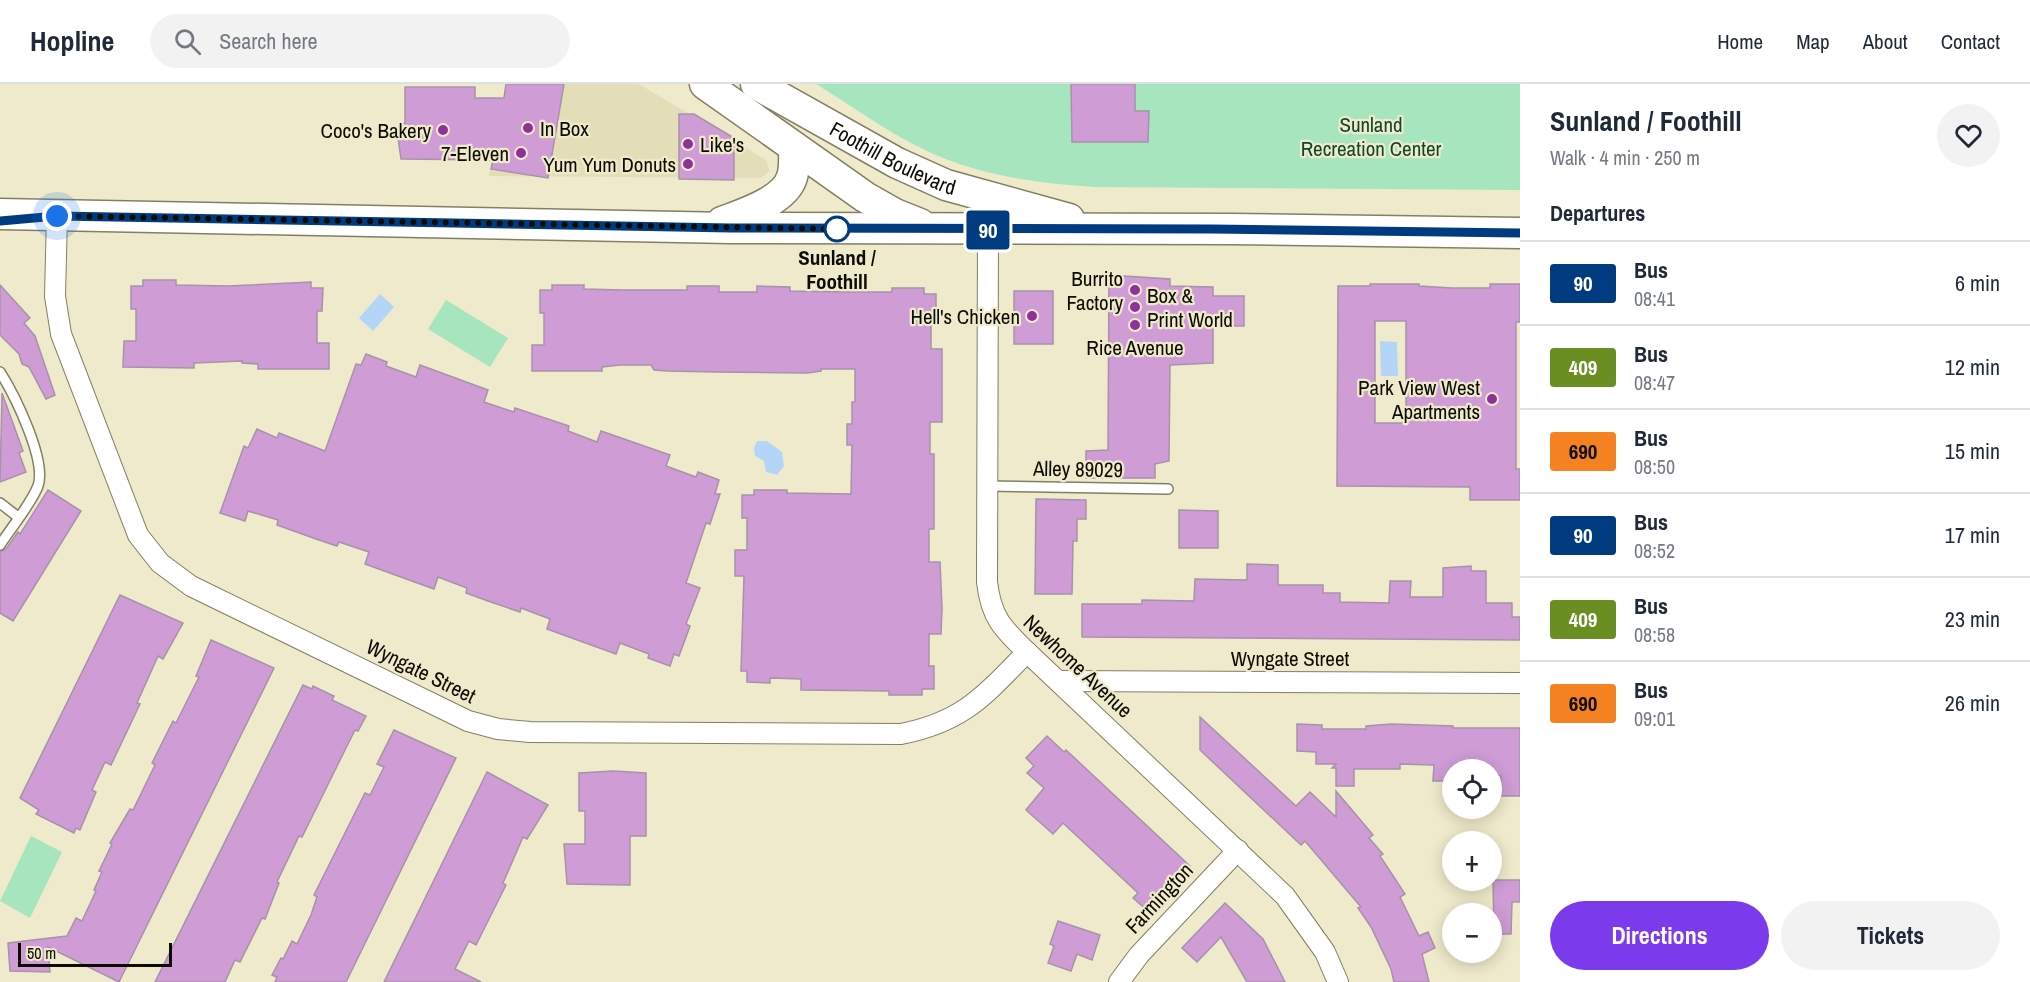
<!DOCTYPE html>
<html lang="en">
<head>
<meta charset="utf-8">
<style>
	:root { --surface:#fff; --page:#f2f2f3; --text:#1f2937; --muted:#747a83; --line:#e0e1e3; --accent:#7c3aed }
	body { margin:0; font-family:"Archivo Narrow",sans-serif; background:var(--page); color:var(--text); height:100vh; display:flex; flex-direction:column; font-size:22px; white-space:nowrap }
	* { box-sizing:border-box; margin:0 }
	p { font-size:20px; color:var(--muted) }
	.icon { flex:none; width:33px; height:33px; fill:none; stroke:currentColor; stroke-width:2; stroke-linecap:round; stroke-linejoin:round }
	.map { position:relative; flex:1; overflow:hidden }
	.drawer { display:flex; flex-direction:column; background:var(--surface); width:510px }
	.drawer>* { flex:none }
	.badge { padding:0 12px; border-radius:4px; font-size:21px; line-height:39px }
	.tools { position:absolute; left:1442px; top:675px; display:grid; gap:12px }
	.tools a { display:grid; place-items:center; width:60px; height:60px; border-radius:50%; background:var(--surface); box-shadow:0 3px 15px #0003; font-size:30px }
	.scale { position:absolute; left:18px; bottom:15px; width:154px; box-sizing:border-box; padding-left:6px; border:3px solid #0d0c03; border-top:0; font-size:16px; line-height:21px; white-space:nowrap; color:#0d0c03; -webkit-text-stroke:4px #efeacb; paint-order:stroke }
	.you { position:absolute; width:30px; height:30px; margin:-15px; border:4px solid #fff; border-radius:50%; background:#1a73e8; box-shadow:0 0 0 9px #1a73e833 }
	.map>.badge { position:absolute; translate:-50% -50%; box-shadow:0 0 0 3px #fff }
	h2 { padding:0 30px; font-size:22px; line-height:54px }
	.round { display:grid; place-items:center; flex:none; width:63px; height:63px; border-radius:32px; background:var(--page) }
	.headline { display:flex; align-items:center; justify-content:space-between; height:102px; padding:0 30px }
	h1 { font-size:28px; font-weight:800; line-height:45px }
	.action { display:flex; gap:12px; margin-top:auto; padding:12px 30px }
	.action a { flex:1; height:69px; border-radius:36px; background:var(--accent); color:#fff; font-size:24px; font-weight:800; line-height:69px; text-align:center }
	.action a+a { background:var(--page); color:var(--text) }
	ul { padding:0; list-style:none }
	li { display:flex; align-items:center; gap:18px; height:84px; padding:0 30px; border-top:2px solid var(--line) }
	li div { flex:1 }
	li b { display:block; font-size:22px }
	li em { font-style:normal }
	li .badge { min-width:66px; font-weight:700; text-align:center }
	header { display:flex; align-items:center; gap:36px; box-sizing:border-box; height:84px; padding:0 30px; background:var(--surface); border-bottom:2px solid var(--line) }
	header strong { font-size:28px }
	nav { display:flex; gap:33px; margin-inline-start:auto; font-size:21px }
	.search { width:420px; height:54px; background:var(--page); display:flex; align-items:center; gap:15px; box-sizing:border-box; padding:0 21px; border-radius:33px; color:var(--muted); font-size:22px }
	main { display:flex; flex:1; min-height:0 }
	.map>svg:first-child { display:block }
	.built { fill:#e4deb8 }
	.green { fill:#a6e5bd }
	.water { fill:#b5d5f8 }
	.building { fill:#cf9cd6; stroke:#a692a9; stroke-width:1.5; fill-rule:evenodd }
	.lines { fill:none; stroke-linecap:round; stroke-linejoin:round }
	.lane-casing { stroke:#837f63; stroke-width:12 }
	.street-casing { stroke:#837f63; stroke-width:22 }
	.primary-casing { stroke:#837f63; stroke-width:33 }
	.lane { stroke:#fff; stroke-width:9 }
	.street { stroke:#fff; stroke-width:20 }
	.primary { stroke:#fff; stroke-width:30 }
	.line-casing { stroke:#fff; stroke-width:14 }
	.line { stroke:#003b80; stroke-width:9 }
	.walk { stroke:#0d0c03; stroke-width:6; stroke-dasharray:0 10.8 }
	.poi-dot { fill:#8e319b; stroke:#efeacb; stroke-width:2 }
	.stop-dot { fill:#fff; stroke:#003b80; stroke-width:3 }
	.labels { text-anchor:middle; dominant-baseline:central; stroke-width:4.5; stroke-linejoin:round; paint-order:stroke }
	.park-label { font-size:21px; fill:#0e472a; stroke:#efeacb }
	.poi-label { font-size:21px; fill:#0d0c03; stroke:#efeacb; text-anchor:end }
	.street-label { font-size:21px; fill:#0d0c03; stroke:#efeacb }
	.stop-label { font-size:21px; font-weight:bold; fill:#0d0c03; stroke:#efeacb }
</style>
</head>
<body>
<header>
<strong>Hopline</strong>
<div class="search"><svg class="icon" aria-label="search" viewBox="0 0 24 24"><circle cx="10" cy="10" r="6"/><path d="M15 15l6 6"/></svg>Search here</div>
<nav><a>Home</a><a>Map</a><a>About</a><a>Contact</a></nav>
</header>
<main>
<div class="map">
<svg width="1520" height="898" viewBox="0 0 1520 898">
	<rect width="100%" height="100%" fill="#efeacb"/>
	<path class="built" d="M506,0H639L766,76L770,87L761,94L489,92Z"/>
	<g class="green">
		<path d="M816,0H1520V106L1095,103C1037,99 979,92 925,66C887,48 852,22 816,0Z"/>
		<path d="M446,216L508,254L490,283L428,245Z"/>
		<path d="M31,752L62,768L30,834L0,817Z"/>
	</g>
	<g class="water">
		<path d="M380,210L394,223L373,247L359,234Z"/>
		<path d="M1380,257L1397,258L1398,292H1381Z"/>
		<path d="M757,357H767L782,368L784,382L777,391L766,388L764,377L755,372L754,364Z"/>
	</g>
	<g class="building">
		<path d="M506,0H564L548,94L491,85L493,76L401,75L398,54L400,39H405V3H475V14H504Z"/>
		<path d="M1071,0H1135V27H1149L1148,58H1072Z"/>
		<path d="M679,30H694L734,54V96L679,95Z"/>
		<path d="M1109,191L1170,195V202L1213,203V212H1244V242H1213V279L1170,281L1169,377L1155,380V394H1086V367L1108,366Z"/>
		<path d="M143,196H176V201L229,202L311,198V204H323L322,227H317V259H329V285H258V280L242,279V277L194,279V284L123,283L124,257H136V225H131V202H143Z"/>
		<path d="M1370,200H1419V202L1452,204H1490V200H1520V238H1516V385H1520V416H1470V403L1337,402L1338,202H1370ZM1375,237H1406V339H1375Z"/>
		<path d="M0,201L30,234L24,239L35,252L55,311L46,315L29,283L22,280L19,270L0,251Z"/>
		<path d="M552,201H584V205L622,206H687V202H719V208H757V202L790,203V207L853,208H892V204H924V210H936V233H931V265H942V338H930V370H934V445H929V478H940L942,524L941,550H929V582H934V605H922V611H889V607L801,606V595L770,594V599L747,598V587H741L744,492H735V466H747V434H742V411H754V406H787V409L851,410L852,361H847V340H852V318H855V285H821V287L807,289L717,288L667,287L654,286L651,281H620L602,283V287H532V261H544V229H540V206H552Z"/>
		<rect x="1014" y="207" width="39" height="53"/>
		<path d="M366,270L387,278L386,282L416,293L420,281L488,306L484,318L514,328L515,324L569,342L568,347L597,358L601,347L670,371L666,382L696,393L698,388L719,396L715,410H720L710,440L706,439L686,499L700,504L686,540L690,542L679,572L674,570L670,582L648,574L649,570L620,559L616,570L547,545L550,535L521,524L520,528L488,517L466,509L467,504L438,493L434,505L365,480L369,468L339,458L337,462L316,455L277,441L278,436L248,427L245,437L220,429L244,362L248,364L257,345L277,354L279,349L325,367L356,280L361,281Z"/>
		<path d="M2,309L23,367L19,369L26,388L0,398Z"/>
		<path d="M48,406L81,427L13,537L0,529V468L6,465L18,448L20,450Z"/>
		<path d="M1036,415L1086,416V435H1077V457H1073L1072,510H1035Z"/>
		<path d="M1179,426L1218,427V464H1179Z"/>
		<path d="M1247,480L1278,481V501H1323V509H1340V518L1389,519L1390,497H1411L1410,513H1443V484L1471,482V487H1486V519H1512V533H1520V556L1082,553V520H1142V516L1194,517L1195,495L1247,496Z"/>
		<path d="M120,511L183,539L163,575L158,572L137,619L140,620L111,681L105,678L92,706L96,708L80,746L76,744L74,749L36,730L39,726L20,714Z"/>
		<path d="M211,556L274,584L119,898L48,863L50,888L10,887L8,859L67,852L76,834L82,837L96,807L94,806L102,788L99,787L112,760L110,759L130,725L133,726L155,681L152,679L173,637L176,639L199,593L196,592Z"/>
		<path d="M303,601L312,605L313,602L334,612L332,616L366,632L358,647L355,646L345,666L302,753L299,752L277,798L279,799L265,835L262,834L240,878L235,876L225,898H155Z"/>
		<path d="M1200,633L1296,722L1310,708L1336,733V707L1373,751L1369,754L1383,770L1380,772L1405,810L1400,813L1419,852L1428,848L1435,864L1422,870L1429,898H1394L1391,885L1371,843L1358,824L1361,823L1305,757L1301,761L1200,666Z"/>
		<path d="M1297,640L1322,641V645H1366V642L1392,640L1453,642V644H1520V712H1500L1501,692L1491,691V686H1452V697H1433L1434,681L1400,680V685H1354V702H1336V684H1332L1336,680H1316V668L1297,667Z"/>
		<path d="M394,646L456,674L346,898H275L277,893L272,891L281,874L283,875L292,857L297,860L311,831L317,813L314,811L365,709L370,711L384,683L377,680Z"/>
		<path d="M1047,652L1064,668L1066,666L1190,782L1149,828L1133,814L1138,809L1063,739L1053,750L1026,726L1044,704L1027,689L1034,682L1026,674Z"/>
		<path d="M613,687L646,689V752H630V801L567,800L564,760H585V727H579V689Z"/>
		<path d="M487,688L548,721L527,755L523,753L503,799L506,801L476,861L469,857L455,885L481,898H384Z"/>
		<path d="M1493,796H1520V818H1512L1511,850H1494Z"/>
		<path d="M1225,819L1263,855L1285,898H1247L1221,853L1197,878L1182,864Z"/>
		<path d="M1058,837L1100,851L1092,876L1077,870L1071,887L1048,879L1054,862L1050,860Z"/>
	</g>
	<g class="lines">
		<defs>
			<g id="lane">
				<path d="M0,288C14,310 47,376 38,402C31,420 11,444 0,461"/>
				<path d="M986,402L1168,405"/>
				<path d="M0,419L18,433"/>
			</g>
			<g id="street">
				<path d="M57,132L55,212L61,250L138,451L160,479L191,502L468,637L498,645L530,648L901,650C963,638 984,612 1027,568"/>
				<path d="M988,146L987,498C991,533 1002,544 1027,568L1285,812L1325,868L1338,898"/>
				<path d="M1059,597L1520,599"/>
				<path d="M1119,898L1139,871L1238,766"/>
			</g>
			<g id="primary">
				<path d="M705,0L865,113L895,130L920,140"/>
				<path id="s1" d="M756,0L897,79L946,101L1069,135"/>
				<path d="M0,130L731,144L1232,145L1520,149"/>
				<path d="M722,138C743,130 785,117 792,93C795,84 794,74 794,65"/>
			</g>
		</defs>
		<use href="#lane" class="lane-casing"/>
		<use href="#street" class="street-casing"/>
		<use href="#primary" class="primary-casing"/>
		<use href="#lane" class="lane"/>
		<use href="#street" class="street"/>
		<use href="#primary" class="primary"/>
	</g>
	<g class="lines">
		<defs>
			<path id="line" d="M0,137L57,132L731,144L1212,145L1520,149"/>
		</defs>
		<use href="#line" class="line-casing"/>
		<use href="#line" class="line"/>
		<path class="walk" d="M57,132L837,145"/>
	</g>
	<g class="poi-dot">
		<circle cx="528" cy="44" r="6"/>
		<circle cx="443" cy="46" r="6"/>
		<circle cx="688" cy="60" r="6"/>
		<circle cx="521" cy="69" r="6"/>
		<circle cx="688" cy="80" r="6"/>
		<circle cx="1135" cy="206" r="6"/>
		<circle cx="1135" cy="223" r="6"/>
		<circle cx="1032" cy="232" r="6"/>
		<circle cx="1135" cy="241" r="6"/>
		<circle cx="1492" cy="315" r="6"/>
	</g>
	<circle class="stop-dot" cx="837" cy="145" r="12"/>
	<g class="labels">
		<g class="park-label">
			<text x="1371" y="40">Sunland<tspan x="1371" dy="24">Recreation Center</tspan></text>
		</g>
		<g class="poi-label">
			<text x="540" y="44" text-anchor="start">In Box</text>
			<text x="431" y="46">Coco's Bakery</text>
			<text x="700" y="60" text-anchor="start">Like's</text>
			<text x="509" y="69">7-Eleven</text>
			<text x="676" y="80">Yum Yum Donuts</text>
			<text x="1123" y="194">Burrito<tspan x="1123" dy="24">Factory</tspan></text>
			<text x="1147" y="211" text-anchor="start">Box &amp;<tspan x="1147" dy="24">Print World</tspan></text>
			<text x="1020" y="232">Hell's Chicken</text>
			<text x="1135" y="263" text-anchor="middle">Rice Avenue</text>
			<text x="1480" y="303">Park View West<tspan x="1480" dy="24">Apartments</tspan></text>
		</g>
		<g class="street-label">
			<text stroke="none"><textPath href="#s1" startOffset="156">Foothill Boulevard</textPath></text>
			<text transform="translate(1078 385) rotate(1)">Alley 89029</text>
			<text x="1290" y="574">Wyngate Street</text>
			<text transform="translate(1078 582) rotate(43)">Newhome Avenue</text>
			<text transform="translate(421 587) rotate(26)">Wyngate Street</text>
			<text transform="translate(1159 814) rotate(-47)">Farmington</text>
		</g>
		<g class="stop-label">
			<text x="837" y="173">Sunland /<tspan x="837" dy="24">Foothill</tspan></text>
		</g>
	</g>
</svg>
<div class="tools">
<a><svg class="icon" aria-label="locate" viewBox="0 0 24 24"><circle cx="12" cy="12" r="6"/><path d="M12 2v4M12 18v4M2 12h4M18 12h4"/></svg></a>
<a>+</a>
<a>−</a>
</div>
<div class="scale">50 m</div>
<div class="you" style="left:57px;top:132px"></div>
<b class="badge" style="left:988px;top:146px;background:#003b80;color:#fff">90</b>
</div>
<section class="drawer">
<div class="headline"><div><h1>Sunland / Foothill</h1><p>Walk · 4 min · 250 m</p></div><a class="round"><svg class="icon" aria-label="heart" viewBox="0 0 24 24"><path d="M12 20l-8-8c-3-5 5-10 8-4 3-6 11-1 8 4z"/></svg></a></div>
<h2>Departures</h2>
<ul>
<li><span class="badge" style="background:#003b80;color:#fff">90</span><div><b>Bus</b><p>08:41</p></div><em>6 min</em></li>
<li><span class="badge" style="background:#6b8e23;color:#fff">409</span><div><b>Bus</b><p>08:47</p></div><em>12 min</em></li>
<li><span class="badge" style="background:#f58220;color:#111">690</span><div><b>Bus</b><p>08:50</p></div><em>15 min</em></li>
<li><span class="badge" style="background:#003b80;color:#fff">90</span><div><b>Bus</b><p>08:52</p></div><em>17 min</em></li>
<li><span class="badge" style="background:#6b8e23;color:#fff">409</span><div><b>Bus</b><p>08:58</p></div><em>23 min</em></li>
<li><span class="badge" style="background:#f58220;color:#111">690</span><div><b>Bus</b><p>09:01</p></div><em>26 min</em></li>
</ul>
<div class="action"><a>Directions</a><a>Tickets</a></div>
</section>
</main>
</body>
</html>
